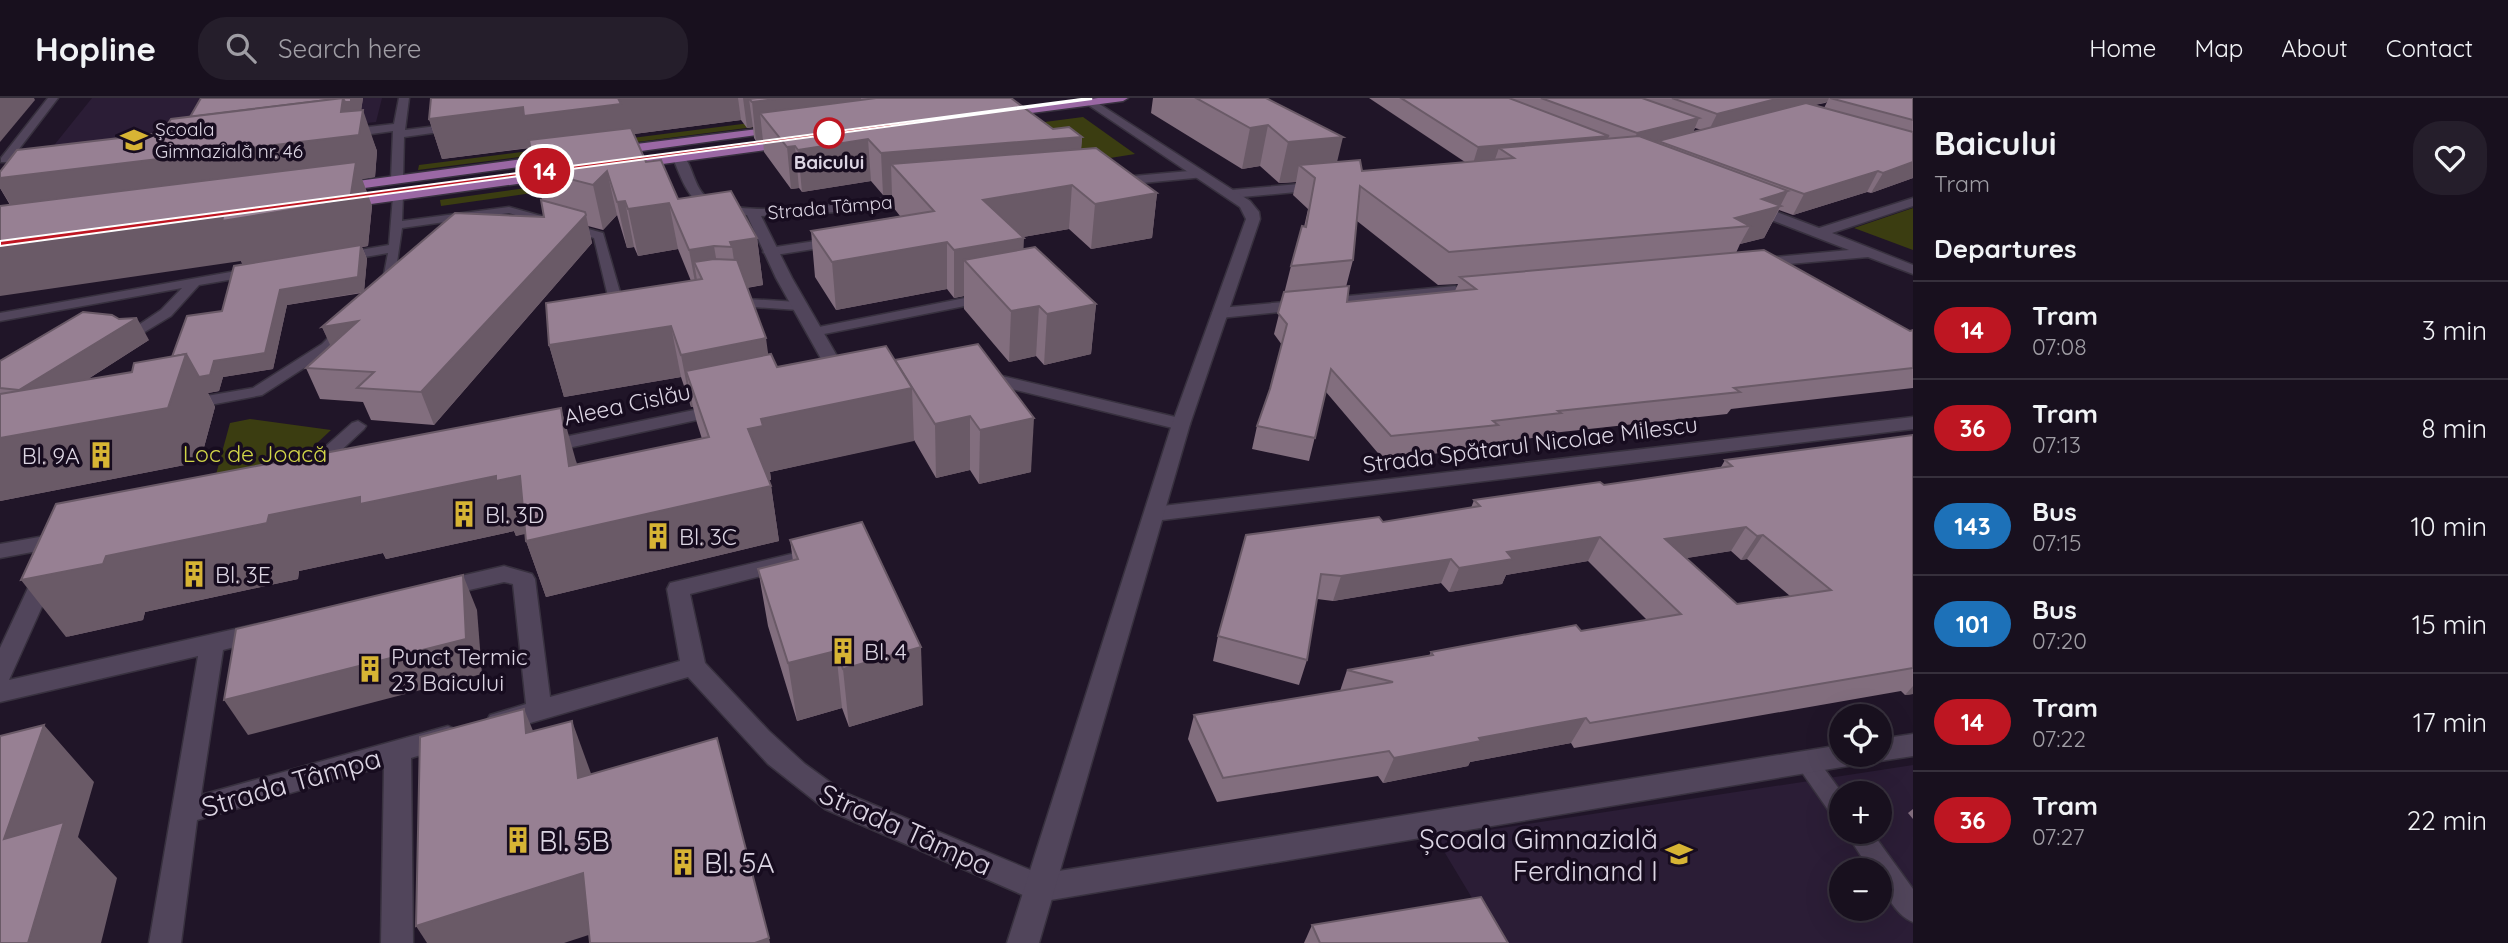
<!DOCTYPE html>
<html lang="en">
<head>
<meta charset="utf-8">
<style>
	:root { --surface:#18101e; --page:#251e2b; --text:#f1f3f6; --muted:#9f9da4; --line:#36303c }
	body { margin:0; font-family:Quicksand,sans-serif; background:var(--page); color:var(--text); height:100vh; display:flex; flex-direction:column; font-size:26px; white-space:nowrap }
	* { box-sizing:border-box; margin:0 }
	p { font-size:23px; color:var(--muted) }
	.icon { flex:none; width:38px; height:38px; fill:none; stroke:currentColor; stroke-width:2; stroke-linecap:round; stroke-linejoin:round }
	.map { position:relative; flex:1; overflow:hidden }
	.drawer { display:flex; flex-direction:column; background:var(--surface); width:595px }
	.drawer>* { flex:none }
	.badge { padding:0 14px; border-radius:23px; font-size:24px; line-height:46px }
	.tools { position:absolute; left:1829px; top:606px; display:grid; gap:14px }
	.tools a { display:grid; place-items:center; width:63px; height:63px; border-radius:50%; background:var(--surface); box-shadow:0 7px 28px #0002,0 0 0 2px var(--line); font-size:35px }
	.map>.badge { position:absolute; translate:-50% -50%; box-shadow:0 0 0 4px #fff }
	h2 { padding:0 21px; font-size:26px; line-height:63px }
	.round { display:grid; place-items:center; flex:none; width:74px; height:74px; border-radius:28px; background:var(--page) }
	.overview { display:flex; align-items:center; justify-content:space-between; height:119px; padding:0 21px }
	h1 { font-size:33px; font-weight:700; line-height:52px }
	ul { padding:0; list-style:none }
	li { display:flex; align-items:center; gap:21px; height:98px; padding:0 21px; border-top:2px solid var(--line) }
	li div { flex:1 }
	li b { display:block; font-size:26px }
	li em { font-style:normal }
	li .badge { min-width:77px; font-weight:700; text-align:center }
	header { display:flex; align-items:center; gap:42px; box-sizing:border-box; height:98px; padding:0 35px; background:var(--surface); border-bottom:2px solid var(--line) }
	header strong { font-size:33px }
	nav { display:flex; gap:38px; margin-inline-start:auto; font-size:24px }
	.search { width:490px; height:63px; background:var(--page); display:flex; align-items:center; gap:18px; box-sizing:border-box; padding:0 24px; border-radius:28px; color:var(--muted); font-size:26px }
	main { display:flex; flex:1; min-height:0 }
	.map>svg:first-child { display:block }
	.built { fill:#2b1d36; fill-rule:evenodd }
	.green { fill:#3b3d11 }
	.lines { fill:none; stroke-linecap:round; stroke-linejoin:round }
	.lane-casing { stroke:#38313f; stroke-width:3 }
	.street-casing { stroke:#38313f; stroke-width:3 }
	.secondary-casing { stroke:#38313f; stroke-width:3 }
	.primary-casing { stroke:#38313f; stroke-width:3 }
	.lane { fill:#51455b; fill-rule:evenodd }
	.street { fill:#51455b; fill-rule:evenodd }
	.secondary { fill:#51455b; fill-rule:evenodd }
	.primary { fill:#9a68a4; fill-rule:evenodd }
	.wall { fill:#826e7e; fill-rule:evenodd }
	.shaded-wall { fill:#6a5a67 }
	.building { fill:#978093; stroke:#6a5a67; stroke-width:2; fill-rule:evenodd }
	.line { fill:#be1622; stroke:#fff; stroke-width:2 }
	.stop-dot { fill:#fff; stroke:#be1622; stroke-width:3.5 }
	.labels { text-anchor:middle; dominant-baseline:central; stroke-width:7; stroke-linejoin:round; paint-order:stroke }
	.far-poi-label { font-size:19px; fill:#dcd5e3; stroke:#170c1f; text-anchor:start }
	.far-stop-label { font-size:19px; font-weight:bold; fill:#dcd5e3; stroke:#170c1f }
	.far-street-label { font-size:19px; fill:#dcd5e3; stroke:#170c1f }
	.street-label { font-size:23px; fill:#dcd5e3; stroke:#170c1f }
	.park-label { font-size:23px; fill:#d1d548; stroke:#170c1f }
	.poi-label { font-size:23px; fill:#dcd5e3; stroke:#170c1f; text-anchor:start }
	.near-street-label { font-size:28px; fill:#dcd5e3; stroke:#170c1f }
	.near-poi-label { font-size:28px; fill:#dcd5e3; stroke:#170c1f; text-anchor:start }
</style>
</head>
<body>
<header>
<strong>Hopline</strong>
<div class="search"><svg class="icon" aria-label="search" viewBox="0 0 24 24"><circle cx="10" cy="10" r="6"/><path d="M15 15l6 6"/></svg>Search here</div>
<nav><a>Home</a><a>Map</a><a>About</a><a>Contact</a></nav>
</header>
<main>
<div class="map">
<svg width="1913" height="845" viewBox="0 0 1913 845">
	<rect width="100%" height="100%" fill="#201528"/>
	<g class="built">
		<path d="M92,0H382L376,24L43,61Z"/>
		<path d="M1913,667V845H1499L1436,740ZM1841,695H1880V733H1841ZM1841,772H1880V810H1841Z"/>
	</g>
	<g class="green">
		<path d="M838,14L841,18L418,72L419,67Z"/>
		<path d="M1083,19L1135,56L1054,69L1007,29Z"/>
		<path d="M649,73L651,78L441,108L440,102Z"/>
		<path d="M1913,110V152L1854,130Z"/>
		<path d="M250,321L331,332L282,378L211,395L230,325Z"/>
	</g>
	<g class="lines">
		<defs>
			<g id="lane">
				<path d="M48,0H58L9,64H1V60Z"/>
				<path d="M398,95L403,98L402,123L509,109L603,135L626,215L619,219L612,215L594,140L509,115L402,130L393,192L387,196L382,195L381,192L388,155L342,163L336,159L342,155L389,147L393,98Z"/>
				<path d="M835,140L839,141V147L769,158L763,154L769,150Z"/>
				<path d="M253,170L257,171V177L199,187L171,218L133,241L126,237L128,234L161,212L182,190L0,223V215Z"/>
				<path d="M985,196L990,197V203L814,238L807,234L814,230Z"/>
				<path d="M731,200L798,204L805,208L798,212L726,207L724,204Z"/>
				<path d="M346,226L353,230L332,252L262,297L189,311L181,306L189,301L253,290L322,246L341,227Z"/>
				<path d="M358,323L366,328L364,331L318,374H306L304,370L306,366L352,325Z"/>
				<path d="M1807,655L1815,658L1842,695L1841,722L1833,719L1799,670L1796,664L1799,658Z"/>
				<path d="M1845,733H1871L1913,791V824C1895,817 1880,790 1880,772H1870Z"/>
			</g>
			<g id="street">
				<path d="M399,0H409L405,32L461,25L467,28L461,31L404,39L403,81L397,85L391,81L393,33L342,40L336,36L342,32L394,26Z"/>
				<path d="M679,56C696,63 690,96 717,105C757,118 833,107 875,102C890,100 909,95 924,98V104L919,105L838,114L761,118L792,180L852,284L849,288H837L834,284L776,180L747,117C697,115 690,104 673,60Z"/>
				<path d="M1200,72L1206,76L1204,79L1112,88L1106,84L1112,80Z"/>
				<path d="M1323,84L1329,88L1328,91L1231,100L1224,96L1231,92Z"/>
				<path d="M1913,100V108L1832,135L1913,167V176L1868,159L1755,169L1748,165L1755,161L1849,152L1743,111V105H1753L1819,130Z"/>
				<path d="M1455,188L1463,193L1460,196L1220,220L1212,215L1220,210Z"/>
				<path d="M981,273L1188,322L1190,326L1181,332L975,282L972,278L975,274Z"/>
				<path d="M723,306L729,307L732,311L729,315L545,355L535,349L545,343Z"/>
				<path d="M1913,319V331L1154,423L1147,421L1144,416L1147,411L1154,409Z"/>
				<path d="M67,434L75,436L78,441L75,446L0,460V446Z"/>
				<path d="M820,449L828,451L831,456L828,461L690,496L705,565L769,633L805,666L845,695L1040,776L1841,647V656H1867L1863,664L1854,667L1039,804L825,711L768,666L688,579L499,634L490,631L486,624L490,617L526,606L513,486L504,484L439,499L431,497L428,491L431,485L504,468L532,476L535,481L550,599L680,563L667,491L670,485Z"/>
				<path d="M47,465L55,468L58,473L9,582L262,525L270,528L274,534L270,540L223,552L201,697L448,628L457,632L461,639L457,646L411,660L413,845H381L384,668L197,722L181,845H149L198,558L0,604V550L36,473L39,468Z"/>
				<path d="M1913,636V658L1880,663L1869,656H1880V641Z"/>
			</g>
			<path id="secondary" d="M1078,0H1090L1250,103L1259,114L1260,121L1190,326L1039,845H1007L1172,326L1246,121L1240,109Z"/>
			<g id="primary">
				<path d="M1098,0H1128L1123,3L1001,19L995,16L1001,13Z"/>
				<path d="M782,28L786,29V33L612,57L606,53L612,49Z"/>
				<path d="M792,41L796,42V48L633,70L627,66L633,62Z"/>
				<path d="M560,56L564,57V63L335,94L328,90L335,86Z"/>
				<path d="M563,72L567,73V79L342,110L335,106L342,102Z"/>
			</g>
		</defs>
		<use href="#lane" class="lane-casing"/>
		<use href="#street" class="street-casing"/>
		<use href="#secondary" class="secondary-casing"/>
		<use href="#primary" class="primary-casing"/>
		<use href="#lane" class="lane"/>
		<use href="#street" class="street"/>
		<use href="#secondary" class="secondary"/>
		<use href="#primary" class="primary"/>
	</g>
	<g class="wall">
		<path d="M201,0H363L361,12L377,53L375,79L362,81L372,108L368,148L362,149L367,161L364,193L544,119L542,102L534,72L530,50L442,61L429,21L431,0H1011L1053,31L1082,39L1081,51L1157,95L1152,140L1091,151L1069,131L1023,139V151L1096,206L1091,256L1044,267L1036,258L1009,264L964,211V198L954,200L947,191L836,212L815,179L811,133L900,118L893,109L892,97H883L871,83L802,94L799,90L791,91L764,54L763,43H756L754,40L753,29L747,30L741,22L634,36L646,64L678,101L757,140L763,187L747,190L768,256L777,269L896,264L978,246L1031,374L979,386L970,372L936,380L914,342L770,374L771,382H768L771,388L779,443L546,499L526,443L525,435L516,438L514,433L386,461L383,455L299,473L298,481L145,514L143,522L66,539L576,363L577,367L702,341L697,325L693,309H691L681,279L564,299L549,247L691,183L678,151L638,158L634,149L627,150L617,117L603,132L588,128L592,145L434,327L371,322L363,304L320,301L306,270L331,247L322,229L362,195L287,207L273,271L223,279L219,293L208,295L215,309L200,364L0,403V263L149,242L88,281L132,274L172,259L222,213L243,167L241,163L10,107L0,90V74L162,35L190,19Z"/>
		<path d="M1153,0H1266L1337,64L1362,73L1465,64L1369,0H1913V80L1871,95L1867,94L1793,117L1779,112L1764,140L1740,146L1736,155L1910,233L1913,232V290L1731,311L1727,316L1552,335L1550,338L1491,345L1489,350L1383,361L1326,294L1309,363L1252,351L1257,328L1270,291L1282,247L1274,236L1291,168L1304,129L1308,111L1293,97L1296,84L1279,85L1260,68L1242,71L1151,15ZM1827,4L1824,10L1814,7L1825,5ZM1695,30L1702,32L1693,34ZM1357,123L1438,187L1458,186L1455,193L1347,204L1346,189L1353,162Z"/>
		<path d="M1913,337V596L1905,597L1901,593L1574,650L1571,645L1470,664L1468,668L1383,685L1378,678L1217,704L1188,641L1194,617L1340,593L1347,572L1429,558L1431,554L1581,533L1647,522L1588,463L1506,477L1502,486L1449,494L1441,485L1333,503L1317,501L1307,562L1299,587L1213,563L1218,538L1383,424L1471,410L1474,402L1604,387L1721,369L1725,362ZM1731,453L1741,462L1747,461L1790,498L1737,506L1686,460Z"/>
		<path d="M790,442L923,607L849,629L842,610L797,623L768,528L758,471L793,463Z"/>
		<path d="M1913,711V721L1908,715Z"/>
		<path d="M1312,827L1508,845H1304Z"/>
	</g>
	<g class="shaded-wall">
		<path d="M0,0H34L35,2L0,44Z"/>
		<path d="M343,0H363L359,28L363,12L377,53L375,79L362,81L372,108L368,148L362,149L367,161L364,194L287,207L273,271L223,279L219,293L208,295L215,309L200,364L0,403V340L186,256L199,279L244,170L241,163L0,198V145L224,115L350,102L22,125L0,90V80L198,49Z"/>
		<path d="M437,0H738L741,22L442,61L429,21Z"/>
		<path d="M743,0H861L862,29L760,15L763,43H756L752,4L749,1L753,29L747,30Z"/>
		<path d="M1780,0H1829L1827,4L1708,34L1717,16Z"/>
		<path d="M1699,20L1691,39L1658,43L1656,47L1629,54L1637,35Z"/>
		<path d="M1268,27L1260,68L1242,71L1250,30Z"/>
		<path d="M1609,38L1601,57L1499,50L1493,67L1472,69L1478,49Z"/>
		<path d="M1082,39L1079,81L891,66L892,97H883L881,55Z"/>
		<path d="M1343,39L1333,81L1315,80L1299,67L1296,84L1279,85L1288,44Z"/>
		<path d="M868,41L871,83L802,94L798,52Z"/>
		<path d="M795,48L799,90L791,91L787,49Z"/>
		<path d="M1913,64V80L1871,95L1883,75Z"/>
		<path d="M607,73L617,117L603,132L593,87Z"/>
		<path d="M1878,73L1867,94L1793,117L1804,96Z"/>
		<path d="M1072,87L1069,131L982,146L983,102Z"/>
		<path d="M1788,93L1764,140L1740,146L1750,128L1735,120L1762,101Z"/>
		<path d="M1157,95L1152,140L1091,151L1095,106Z"/>
		<path d="M625,103L634,149L627,150L617,104Z"/>
		<path d="M669,105L678,151L638,158L628,111Z"/>
		<path d="M586,117L592,145L434,327L421,294Z"/>
		<path d="M757,140L763,187L738,191L732,149L730,144Z"/>
		<path d="M1024,140L1022,186L964,162V198L954,200V152Z"/>
		<path d="M947,144V191L836,212L832,164Z"/>
		<path d="M714,148L722,196L694,164L700,200H698L689,152Z"/>
		<path d="M1096,206L1091,256L1044,267L1047,216Z"/>
		<path d="M1039,208L1036,258L1009,264L1011,213Z"/>
		<path d="M137,220L149,242L35,315L19,292Z"/>
		<path d="M358,223L336,260L322,229Z"/>
		<path d="M671,228L681,279L564,299L549,247Z"/>
		<path d="M766,240L773,292L686,273L693,309H691L681,257Z"/>
		<path d="M912,290L914,343L770,374L771,382L757,384L748,331L761,321Z"/>
		<path d="M561,310L576,363L586,423L569,368Z"/>
		<path d="M970,318V372L936,380L935,326Z"/>
		<path d="M1034,320L1031,374L979,386L980,332Z"/>
		<path d="M496,378H520L539,433L516,438L514,433L386,461L383,455L299,473L298,481L145,514L143,522L66,539L21,482L106,458L269,417L360,399Z"/>
		<path d="M771,388L779,443L546,499L526,443Z"/>
		<path d="M1746,429L1731,453L1650,466L1665,441Z"/>
		<path d="M1763,437L1747,461L1741,462L1757,438Z"/>
		<path d="M1600,439L1588,463L1506,477L1502,486L1449,494L1459,470L1507,454Z"/>
		<path d="M1451,461L1441,485L1333,503L1341,478Z"/>
		<path d="M463,477L477,512L482,576L248,637L224,602Z"/>
		<path d="M921,549L923,607L849,629L843,571Z"/>
		<path d="M836,553L842,610L797,623L788,565Z"/>
		<path d="M1913,588V596L1905,597Z"/>
		<path d="M524,611L548,669L526,635Z"/>
		<path d="M1586,620L1571,645L1470,664L1468,668L1383,685L1394,660L1479,640Z"/>
		<path d="M572,623L593,681L578,680Z"/>
		<path d="M44,627L94,684L78,739L117,780L101,845H28L4,741Z"/>
		<path d="M583,775L607,831L564,845H427L416,828Z"/>
		<path d="M769,840L770,845H755Z"/>
	</g>
	<g class="building">
		<path d="M201,0H351V4H345L343,0L190,19Z"/>
		<path d="M343,0L341,14L363,12L359,37L0,80V74L17,52L162,35L171,21Z"/>
		<path d="M431,0H618L621,6L524,18L523,9L429,21Z"/>
		<path d="M757,0H783L752,4L749,1Z"/>
		<path d="M876,0H1011L1053,31L1069,29L1082,39L881,55L868,41L798,52L795,48L787,49L760,15Z"/>
		<path d="M1196,0H1266L1343,39L1288,44L1268,27L1250,30Z"/>
		<path d="M1401,0H1509L1609,38L1478,49Z"/>
		<path d="M1541,0H1642L1699,20L1637,35Z"/>
		<path d="M1672,0H1780L1717,16Z"/>
		<path d="M1830,0H1913V22Z"/>
		<path d="M1806,5L1913,34V64L1883,75L1878,73L1804,96L1658,43Z"/>
		<path d="M631,30L646,64L661,62L678,101L731,93L757,140L730,144L732,149L714,148L689,152L669,105L628,111L625,103L617,104L607,73L593,87L534,72L529,42Z"/>
		<path d="M1639,38L1788,93L1762,101L1781,108L1735,120L1750,128L1449,154L1360,88L1353,162L1291,168L1302,128L1306,129L1315,80L1299,67L1360,62L1362,73L1514,60L1499,50Z"/>
		<path d="M1096,50L1157,95L1095,106L1072,87L983,102L1024,140L954,152L947,144L832,164L811,133L934,113L891,66Z"/>
		<path d="M356,64L350,102L222,123L224,115L0,145V108Z"/>
		<path d="M541,102L585,114L586,117L421,294L357,290L374,274L306,270L358,223L322,229L455,115L544,119Z"/>
		<path d="M361,147L358,179L280,192L265,255L214,263L210,277L199,279L186,256L172,259L187,218L222,213L234,168Z"/>
		<path d="M1035,149L1096,206L1047,216L1039,208L1011,213L964,162Z"/>
		<path d="M1764,152L1910,233L1913,232V270L1734,290L1740,294L1558,313L1561,315L1493,323L1498,327L1391,338L1331,271L1315,340L1257,328L1270,291L1287,226L1278,215L1284,194L1349,188L1347,204L1476,191L1460,179Z"/>
		<path d="M714,161L737,162L766,240L681,257L671,228L549,247L546,205L702,181L694,164Z"/>
		<path d="M83,214L112,217L119,221L137,220L19,292L0,290V263Z"/>
		<path d="M978,246L1034,320L980,332L970,318L935,326L895,262Z"/>
		<path d="M886,248L912,290L761,321L763,328L748,331L771,388L526,443L520,378L496,383V378L360,406V399L269,417L267,425L106,458L103,466L21,482L56,406L561,310L569,368L709,339L686,273L771,256L777,269Z"/>
		<path d="M186,256L168,310L0,340V296L132,274L134,265Z"/>
		<path d="M1913,337V570L1590,625L1586,620L1479,640L1481,643L1394,660L1389,653L1223,680L1194,617L1393,584L1347,572L1433,557L1431,554L1576,527L1581,533L1681,516L1600,439L1507,454L1513,461L1459,470L1451,461L1341,478L1321,476L1307,562L1218,538L1246,437L1379,419L1383,424L1480,408L1474,402L1600,384L1604,387L1732,368L1725,362ZM1746,429L1757,438L1763,437L1831,492L1737,506L1665,441Z"/>
		<path d="M862,424L921,549L843,571L836,553L788,565L758,471L798,461L790,442Z"/>
		<path d="M463,477L466,541L224,602L236,531Z"/>
		<path d="M524,611L526,635L572,623L578,680L717,640L769,840L755,845H590L583,775L416,828L420,639Z"/>
		<path d="M44,627L4,741L64,724L28,845H0V638Z"/>
		<path d="M1481,799L1508,845H1320L1312,827Z"/>
	</g>
	<path class="line" d="M1089,0L1092,1L0,148V143Z"/>
	<defs>
		<symbol id="school-bare" viewBox="-9 -9 18 18"><path d="M0-5L7-2L0 1L-7-2ZM-4 1L0 2.5L4 1V4Q0 6-4 4Z" fill="#d7b434" stroke="#170c1f" stroke-width="2.5" paint-order="stroke"/></symbol>
		<symbol id="building-bare" viewBox="-9 -9 18 18"><path d="M-4-6H4V6H1V3H-1V6H-4ZM-2.5-4.3h1.7v1.8h-1.7ZM.8-4.3h1.7v1.8H.8ZM-2.5-1h1.7V.8h-1.7ZM.8-1h1.7V.8H.8Z" fill="#d7b434" stroke="#170c1f" stroke-width="2.5" paint-order="stroke"/></symbol>
	</defs>
	<g fill-rule="evenodd">
		<use href="#school-bare" x="115" y="23" width="38" height="38"/>
		<use href="#building-bare" x="82" y="338" width="38" height="38"/>
		<use href="#building-bare" x="445" y="397" width="38" height="38"/>
		<use href="#building-bare" x="639" y="419" width="38" height="38"/>
		<use href="#building-bare" x="175" y="457" width="38" height="38"/>
		<use href="#building-bare" x="824" y="534" width="38" height="38"/>
		<use href="#building-bare" x="351" y="552" width="38" height="38"/>
		<use href="#building-bare" x="499" y="723" width="38" height="38"/>
		<use href="#school-bare" x="1660" y="737" width="38" height="38"/>
		<use href="#building-bare" x="664" y="745" width="38" height="38"/>
	</g>
	<circle class="stop-dot" cx="829" cy="35" r="14"/>
	<g class="labels">
		<g class="far-poi-label">
			<text x="155" y="31">Școala<tspan x="155" dy="22">Gimnazială nr. 46</tspan></text>
		</g>
		<g class="far-stop-label">
			<text x="829" y="64">Baicului</text>
		</g>
		<g class="far-street-label">
			<text transform="translate(830 109) rotate(-5)">Strada Tâmpa</text>
		</g>
		<g class="street-label">
			<text transform="translate(627 306) rotate(-12)">Aleea Cislău</text>
			<text transform="translate(1530 346) rotate(-7)">Strada Spătarul Nicolae Milescu</text>
		</g>
		<g class="park-label">
			<text x="255" y="355">Loc de Joacă</text>
		</g>
		<g class="poi-label">
			<text x="80" y="357" text-anchor="end">Bl. 9A</text>
			<text x="485" y="416">Bl. 3D</text>
			<text x="679" y="438">Bl. 3C</text>
			<text x="215" y="476">Bl. 3E</text>
			<text x="864" y="553">Bl. 4</text>
			<text x="391" y="558">Punct Termic<tspan x="391" dy="26">23 Baicului</tspan></text>
		</g>
		<g class="near-street-label">
			<text transform="translate(291 684) rotate(-16)">Strada Tâmpa</text>
			<text transform="translate(906 731) rotate(24)">Strada Tâmpa</text>
		</g>
		<g class="near-poi-label">
			<text x="1658" y="740" text-anchor="end">Școala Gimnazială<tspan x="1658" dy="32">Ferdinand I</tspan></text>
			<text x="539" y="742">Bl. 5B</text>
			<text x="704" y="764">Bl. 5A</text>
		</g>
	</g>
</svg>
<div class="tools">
<a><svg class="icon" aria-label="locate" viewBox="0 0 24 24"><circle cx="12" cy="12" r="6"/><path d="M12 2v4M12 18v4M2 12h4M18 12h4"/></svg></a>
<a>+</a>
<a>−</a>
</div>
<b class="badge" style="left:545px;top:73px;background:#be1622;color:#fff">14</b>
</div>
<section class="drawer">
<div class="overview"><div><h1>Baicului</h1><p>Tram</p></div><a class="round"><svg class="icon" aria-label="heart" viewBox="0 0 24 24"><path d="M12 20l-8-8c-3-5 5-10 8-4 3-6 11-1 8 4z"/></svg></a></div>
<h2>Departures</h2>
<ul>
<li><span class="badge" style="background:#be1622;color:#fff">14</span><div><b>Tram</b><p>07:08</p></div><em>3 min</em></li>
<li><span class="badge" style="background:#be1622;color:#fff">36</span><div><b>Tram</b><p>07:13</p></div><em>8 min</em></li>
<li><span class="badge" style="background:#1d71b8;color:#fff">143</span><div><b>Bus</b><p>07:15</p></div><em>10 min</em></li>
<li><span class="badge" style="background:#1d71b8;color:#fff">101</span><div><b>Bus</b><p>07:20</p></div><em>15 min</em></li>
<li><span class="badge" style="background:#be1622;color:#fff">14</span><div><b>Tram</b><p>07:22</p></div><em>17 min</em></li>
<li><span class="badge" style="background:#be1622;color:#fff">36</span><div><b>Tram</b><p>07:27</p></div><em>22 min</em></li>
</ul>
</section>
</main>
</body>
</html>
